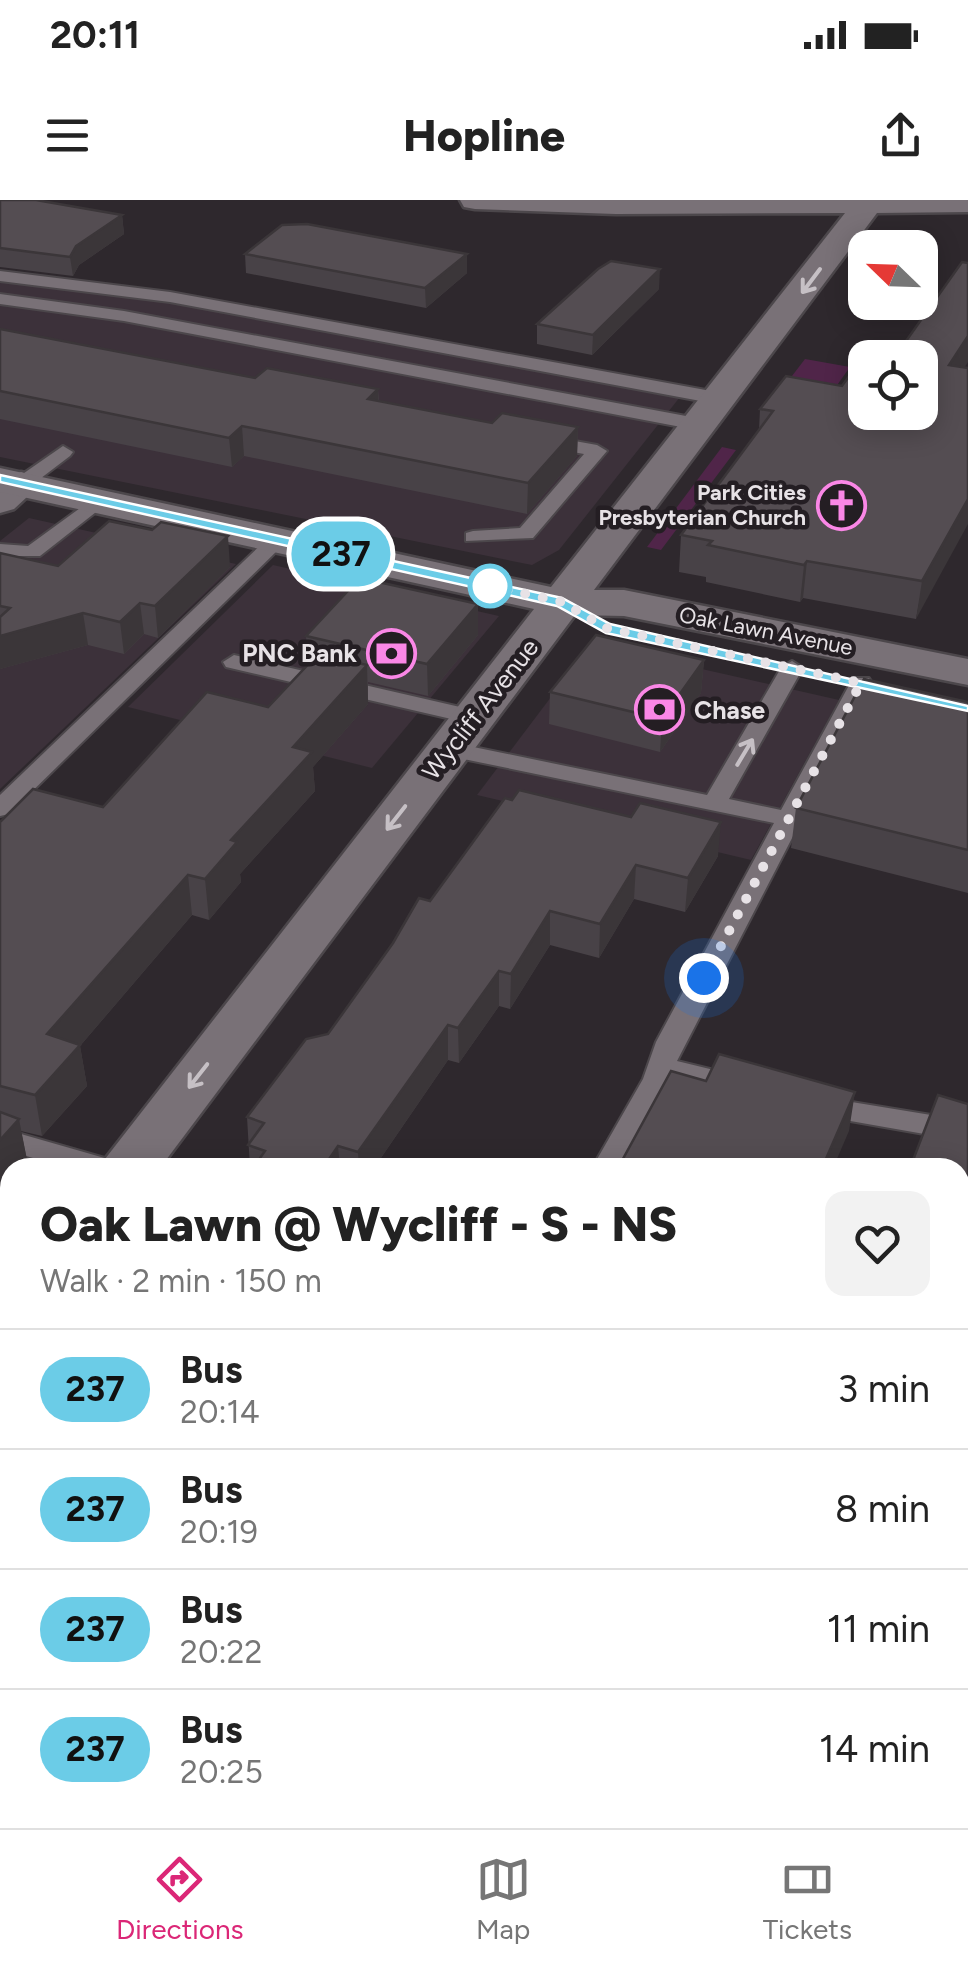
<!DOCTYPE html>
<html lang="en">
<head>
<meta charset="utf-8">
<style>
	:root { --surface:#fff; --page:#f2f2f2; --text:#222; --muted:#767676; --line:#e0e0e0; --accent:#db2777 }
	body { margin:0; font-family:Figtree,sans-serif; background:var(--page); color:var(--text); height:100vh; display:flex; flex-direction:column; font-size:38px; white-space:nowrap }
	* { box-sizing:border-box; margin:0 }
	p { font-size:32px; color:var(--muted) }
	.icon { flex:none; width:55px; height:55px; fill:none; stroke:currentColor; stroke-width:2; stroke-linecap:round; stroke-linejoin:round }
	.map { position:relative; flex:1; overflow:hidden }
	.details { position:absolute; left:0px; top:958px; width:970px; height:672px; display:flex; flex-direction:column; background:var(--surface); border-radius:30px 30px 0 0; box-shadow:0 5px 25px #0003 }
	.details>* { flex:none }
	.badge { padding:0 20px; border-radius:32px; font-size:35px; line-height:65px }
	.needle { width:65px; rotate:293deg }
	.tools { position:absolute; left:848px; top:30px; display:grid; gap:20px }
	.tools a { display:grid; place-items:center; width:90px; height:90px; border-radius:20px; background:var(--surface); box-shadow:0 5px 25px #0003; font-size:50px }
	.you { position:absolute; width:50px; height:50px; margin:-25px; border:8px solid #fff; border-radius:50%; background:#1a73e8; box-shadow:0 0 0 15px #1a73e833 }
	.map>.badge { position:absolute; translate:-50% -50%; box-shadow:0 0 0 5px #fff }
	.round { display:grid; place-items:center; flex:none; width:105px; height:105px; border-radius:20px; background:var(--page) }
	.head { display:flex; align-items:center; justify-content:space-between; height:170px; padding:0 40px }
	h1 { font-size:48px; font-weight:800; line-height:75px }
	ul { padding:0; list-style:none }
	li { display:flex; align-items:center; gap:30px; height:120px; padding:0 40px; border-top:2px solid var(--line) }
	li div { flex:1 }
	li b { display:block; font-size:38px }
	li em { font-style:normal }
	li .badge { min-width:110px; font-weight:700; text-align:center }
	.status { display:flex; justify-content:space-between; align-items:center; height:70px; padding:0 50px; background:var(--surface); direction:ltr }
	.status svg { height:28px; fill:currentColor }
	header { display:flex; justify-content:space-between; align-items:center; height:130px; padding:0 40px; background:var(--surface); font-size:45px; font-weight:800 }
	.tabs { display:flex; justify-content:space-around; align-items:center; height:140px; border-top:2px solid var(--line); background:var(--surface); font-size:28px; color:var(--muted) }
	.tabs a { display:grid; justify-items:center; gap:5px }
	.tabs .current { color:var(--accent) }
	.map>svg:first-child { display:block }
	.built { fill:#3c313a }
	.green { fill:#502549 }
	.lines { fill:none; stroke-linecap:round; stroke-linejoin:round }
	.lane-casing { stroke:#4c474b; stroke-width:4 }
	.street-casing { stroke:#4c474b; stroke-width:5 }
	.secondary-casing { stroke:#4c474b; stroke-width:5 }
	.lane { fill:#797177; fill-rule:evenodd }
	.street { fill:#797177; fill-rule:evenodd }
	.secondary { fill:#797177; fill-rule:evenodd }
	.wall { fill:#484247 }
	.shaded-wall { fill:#3b3639 }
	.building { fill:#544d52; stroke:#3b3639; stroke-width:2.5 }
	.oneway { stroke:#c6c0c5 }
	.line { fill:#6bcce7; stroke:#fff; stroke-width:2.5 }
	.walk { stroke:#e7e2e6; stroke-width:10; stroke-dasharray:0 18 }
	.stop-dot { fill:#fff; stroke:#6bcce7; stroke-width:5 }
	.labels { text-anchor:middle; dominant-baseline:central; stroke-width:9; stroke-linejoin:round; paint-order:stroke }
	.far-poi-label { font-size:22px; font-weight:bold; fill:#e7e2e6; stroke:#241e23; text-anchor:end }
	.far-street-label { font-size:22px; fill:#e7e2e6; stroke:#241e23 }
	.poi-label { font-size:25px; font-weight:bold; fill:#e7e2e6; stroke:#241e23; text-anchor:end }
	.street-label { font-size:25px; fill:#e7e2e6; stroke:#241e23 }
</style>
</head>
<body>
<div class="status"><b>20:11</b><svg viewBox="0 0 49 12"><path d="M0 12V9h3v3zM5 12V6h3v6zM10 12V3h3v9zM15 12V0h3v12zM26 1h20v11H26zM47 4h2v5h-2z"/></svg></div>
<header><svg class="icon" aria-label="menu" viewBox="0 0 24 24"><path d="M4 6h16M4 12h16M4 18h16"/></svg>Hopline<svg class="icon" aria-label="share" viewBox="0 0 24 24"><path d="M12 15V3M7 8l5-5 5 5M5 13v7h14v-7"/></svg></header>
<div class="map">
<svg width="968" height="1628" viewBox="0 0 968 1628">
	<rect width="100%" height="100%" fill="#2e282d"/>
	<g class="built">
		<path d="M0,80L152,99L680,197L559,350L532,365L0,257Z"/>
		<path d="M29,318L236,364L0,589V341Z"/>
		<path d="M273,365L499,416L372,568L128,507Z"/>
		<path d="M591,444L839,500L751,660L477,595Z"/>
	</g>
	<g class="green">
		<path d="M805,159L850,167L825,202L779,193Z"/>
		<path d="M722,247L736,250L661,350L647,347Z"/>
	</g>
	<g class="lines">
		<defs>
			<g id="lane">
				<path d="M0,71L170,92L722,193L731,199L722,205L170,102L0,81Z"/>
				<path d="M0,94L124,111L702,219L711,225L702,231L124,121L0,104Z"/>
				<path d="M541,235L597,245L607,251L533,338L466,341V333L473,331L520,328L584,254L534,245L531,241Z"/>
				<path d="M63,246L73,252L70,256L28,288H14V280Z"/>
				<path d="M98,295L105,297V305L40,356H0V344L28,346Z"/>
				<path d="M277,334L284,336L287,340L284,344L9,614L0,616V595L270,336Z"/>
				<path d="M234,455L473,510L485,517L473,524L226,467L223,462Z"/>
				<path d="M792,461L803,468L729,599L781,610L853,478H869L872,483L677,861L755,880L759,887L755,894L745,897L683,880L668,886L622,968H592L643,879L656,842L774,623L449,556L437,549L449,542L707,595L781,468Z"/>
				<path d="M815,896L931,915L968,926V946L930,935L805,913L801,906L805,899Z"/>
				<path d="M0,928L115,961L119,968H66L0,948Z"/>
			</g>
			<g id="street">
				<path d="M21,272L35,276L41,284L14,309L0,313V281Z"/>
				<path d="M0,1300L10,1303V1362L0,1359Z"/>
				<path d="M710,1620H806L810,1628H713Z"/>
			</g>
			<g id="secondary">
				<path d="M460,0H968V12L877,13L594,390H624L968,459V485L624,416L575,415L160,968H98L534,409L0,292V268L551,387L845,13L616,14L475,9L464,7Z"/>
				<path d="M10,1090V1148L0,1152V1093Z"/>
			</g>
		</defs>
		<use href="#lane" class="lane-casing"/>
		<use href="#street" class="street-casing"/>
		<use href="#secondary" class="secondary-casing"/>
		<use href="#lane" class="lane"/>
		<use href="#street" class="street"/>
		<use href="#secondary" class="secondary"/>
	</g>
	<g class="wall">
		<path d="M0,0L122,15L124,34L79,65L73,76L0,67Z"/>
		<path d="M245,54L467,73L426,108L246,73Z"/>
		<path d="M659,89L592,155L537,144V124Z"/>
		<path d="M0,129L255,178L378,189L379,201L492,223L578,227L577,256L527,314L244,256L232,267L0,219Z"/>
		<path d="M964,168L916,419L803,398L800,402L706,382V377L679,372L681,335L759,230L760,209L865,212Z"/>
		<path d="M0,353L58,366L230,367L158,438L144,434L124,454L88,445L0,469Z"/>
		<path d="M478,404V435L428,496L368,482V504L313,567L315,591L240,674L241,682L209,720L192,715L80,846L87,886L42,936L21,931L27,960L0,992V622L103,607L268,507L308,465L306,436Z"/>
		<path d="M704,460L701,493L660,552L549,524L550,492Z"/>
		<path d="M968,502V693L791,648L796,608Z"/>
		<path d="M505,598L718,656L685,712L634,699L599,758L550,745L510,809L499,806L459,863L448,860L374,968H250L247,917L328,834L430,701Z"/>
		<path d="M10,1620H551L568,1628H0Z"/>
	</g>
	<g class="shaded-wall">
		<path d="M122,15L124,34L79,65L73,76L70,57L76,46Z"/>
		<path d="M467,54V73L426,108L425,88Z"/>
		<path d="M660,69L659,89L592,155L593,135Z"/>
		<path d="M968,136V162L944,199L949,165Z"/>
		<path d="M378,189L379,218L368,199Z"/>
		<path d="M242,226L244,256L232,267L229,238Z"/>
		<path d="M578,227L577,256L527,314L528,283Z"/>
		<path d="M968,299V324L916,419L922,381Z"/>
		<path d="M228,336L230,367L158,438L155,406Z"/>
		<path d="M807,361L803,398L800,402L804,365Z"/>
		<path d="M140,403L144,434L124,454L120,422Z"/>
		<path d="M478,404V435L428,496L427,464Z"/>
		<path d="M83,413L88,445L0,469V436Z"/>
		<path d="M704,460L701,493L660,552L662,519Z"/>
		<path d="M367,465L368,504L313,567L315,591L240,674L241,682L209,720L205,679L293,547Z"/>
		<path d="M721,622L718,656L685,712L688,678Z"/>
		<path d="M636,665L634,699L599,758L600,724Z"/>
		<path d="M188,675L192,715L80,846L87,886L42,936L35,895L47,834Z"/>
		<path d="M550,711V745L510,809L511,774Z"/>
		<path d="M499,771V806L459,863L458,828Z"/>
		<path d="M448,825V860L374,968H359L358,952Z"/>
		<path d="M855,892L849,931L833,968H822Z"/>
		<path d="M19,919L27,960L21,968H10V980L0,992V940Z"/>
		<path d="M338,946L340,968H323Z"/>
		<path d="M968,1196V1209L960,1233V1220Z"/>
		<path d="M184,1620H194L196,1628H183L182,1623Z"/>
	</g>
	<g class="building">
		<path d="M0,0H36L122,15L76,46L70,57L0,48Z"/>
		<path d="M307,24L467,54L425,88L245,54L282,25Z"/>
		<path d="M611,61L660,69L593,135L537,124L598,69Z"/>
		<path d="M962,62L968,63V136L949,165L968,168V299L922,381L807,361L804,365L708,345L712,341L681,335L773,211L760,209L786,176L842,186L865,154L886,158H865V212H920V158H894Z"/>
		<path d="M0,129L255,178L267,168L378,189L368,199L492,223L502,213L578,227L528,283L242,226L229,238L0,191Z"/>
		<path d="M109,321L152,330L161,322L228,336L155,406L140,403L120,422L83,413L0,436V417L10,408L0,406V353L58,366Z"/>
		<path d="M360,378L478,404L427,464L306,436Z"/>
		<path d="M596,435L704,460L662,519L550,492Z"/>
		<path d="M318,454L367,465L293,547L312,552L231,640L237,642L205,679L188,675L47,834L80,845L35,895L0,886V622L33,589L103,607L207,492L268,507Z"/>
		<path d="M864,479L968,502V650L796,608Z"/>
		<path d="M519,590L631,617L640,603L721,622L688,678L636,665L600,724L550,711L511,774L499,771L458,828L448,825L358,952L338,946L323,968L307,965L305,968H253L265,951L248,945L264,923L247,917L306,839L328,834L393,743L419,698L430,701L505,598L512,600Z"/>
		<path d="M719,854L855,892L822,968H618L671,871L706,881Z"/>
		<path d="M938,895L968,904V1196L960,1220V968H910Z"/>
		<path d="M0,912L19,919L0,940Z"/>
		<path d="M5,1415L10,1417V1620H172L167,1628H0V1422Z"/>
		<path d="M223,1620H551L568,1627L241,1628Z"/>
	</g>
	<defs><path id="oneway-shaft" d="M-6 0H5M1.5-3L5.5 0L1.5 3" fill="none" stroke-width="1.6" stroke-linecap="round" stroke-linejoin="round" transform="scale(2.5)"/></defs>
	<g class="oneway">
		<use href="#oneway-shaft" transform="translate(811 81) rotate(127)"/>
		<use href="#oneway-shaft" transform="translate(745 552) rotate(-59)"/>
		<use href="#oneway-shaft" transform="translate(396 618) rotate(128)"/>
		<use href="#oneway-shaft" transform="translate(198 876) rotate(128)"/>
	</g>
	<path class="line" d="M0,275L562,398L610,424L968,506V511L606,433L557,406L0,282Z"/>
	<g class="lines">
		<path class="walk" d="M490,386L562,402L606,428L861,483L704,778"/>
	</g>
	<defs>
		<symbol id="church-ring" viewBox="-11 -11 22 22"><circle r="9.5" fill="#241e23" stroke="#fa87e6" stroke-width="1.5"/><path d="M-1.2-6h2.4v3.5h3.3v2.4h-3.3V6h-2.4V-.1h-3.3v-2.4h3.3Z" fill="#fa87e6"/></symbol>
		<symbol id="bank-ring" viewBox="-11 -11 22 22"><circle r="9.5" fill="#241e23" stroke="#fa87e6" stroke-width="1.5"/><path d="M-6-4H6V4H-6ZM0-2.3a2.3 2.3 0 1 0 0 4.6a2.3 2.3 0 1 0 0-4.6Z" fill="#fa87e6"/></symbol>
	</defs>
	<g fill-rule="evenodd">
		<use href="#church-ring" x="814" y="278" width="55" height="55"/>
		<use href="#bank-ring" x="364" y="426" width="55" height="55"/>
		<use href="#bank-ring" x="632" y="482" width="55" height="55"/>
	</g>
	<circle class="stop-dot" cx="490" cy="386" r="20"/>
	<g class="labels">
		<g class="far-poi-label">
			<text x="806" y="292">Park Cities<tspan x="806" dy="25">Presbyterian Church</tspan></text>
		</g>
		<g class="far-street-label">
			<text transform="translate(766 431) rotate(11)">Oak Lawn Avenue</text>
		</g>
		<g class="poi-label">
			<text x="357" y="453">PNC Bank</text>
			<text x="694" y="510" text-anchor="start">Chase</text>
		</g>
		<g class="street-label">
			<text transform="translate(480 509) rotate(-52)">Wycliff Avenue</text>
		</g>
	</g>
</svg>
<div class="tools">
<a><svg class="needle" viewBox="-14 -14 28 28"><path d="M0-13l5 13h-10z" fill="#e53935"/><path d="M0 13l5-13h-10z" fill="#767676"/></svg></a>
<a><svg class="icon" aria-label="locate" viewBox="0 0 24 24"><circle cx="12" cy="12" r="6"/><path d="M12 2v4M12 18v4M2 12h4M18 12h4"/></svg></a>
</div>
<div class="you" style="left:704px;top:778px"></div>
<b class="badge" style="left:341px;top:354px;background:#6bcce7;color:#111">237</b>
<section class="details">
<div class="head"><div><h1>Oak Lawn @ Wycliff - S - NS</h1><p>Walk · 2 min · 150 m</p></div><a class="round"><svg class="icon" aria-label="heart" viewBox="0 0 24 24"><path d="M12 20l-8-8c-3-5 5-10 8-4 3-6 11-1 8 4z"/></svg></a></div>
<ul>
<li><span class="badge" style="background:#6bcce7;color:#111">237</span><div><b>Bus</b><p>20:14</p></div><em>3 min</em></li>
<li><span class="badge" style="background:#6bcce7;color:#111">237</span><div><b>Bus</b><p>20:19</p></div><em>8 min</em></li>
<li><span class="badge" style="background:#6bcce7;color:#111">237</span><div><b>Bus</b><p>20:22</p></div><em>11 min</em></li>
<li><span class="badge" style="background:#6bcce7;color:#111">237</span><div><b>Bus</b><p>20:25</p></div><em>14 min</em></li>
</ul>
</section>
</div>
<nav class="tabs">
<a class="current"><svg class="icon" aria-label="directions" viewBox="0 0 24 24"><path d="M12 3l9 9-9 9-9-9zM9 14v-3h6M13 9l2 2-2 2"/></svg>Directions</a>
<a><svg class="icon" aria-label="map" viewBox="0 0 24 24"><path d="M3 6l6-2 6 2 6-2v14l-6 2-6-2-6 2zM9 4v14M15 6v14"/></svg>Map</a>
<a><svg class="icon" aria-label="tickets" viewBox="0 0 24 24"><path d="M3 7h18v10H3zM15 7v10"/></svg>Tickets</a>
</nav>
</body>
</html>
